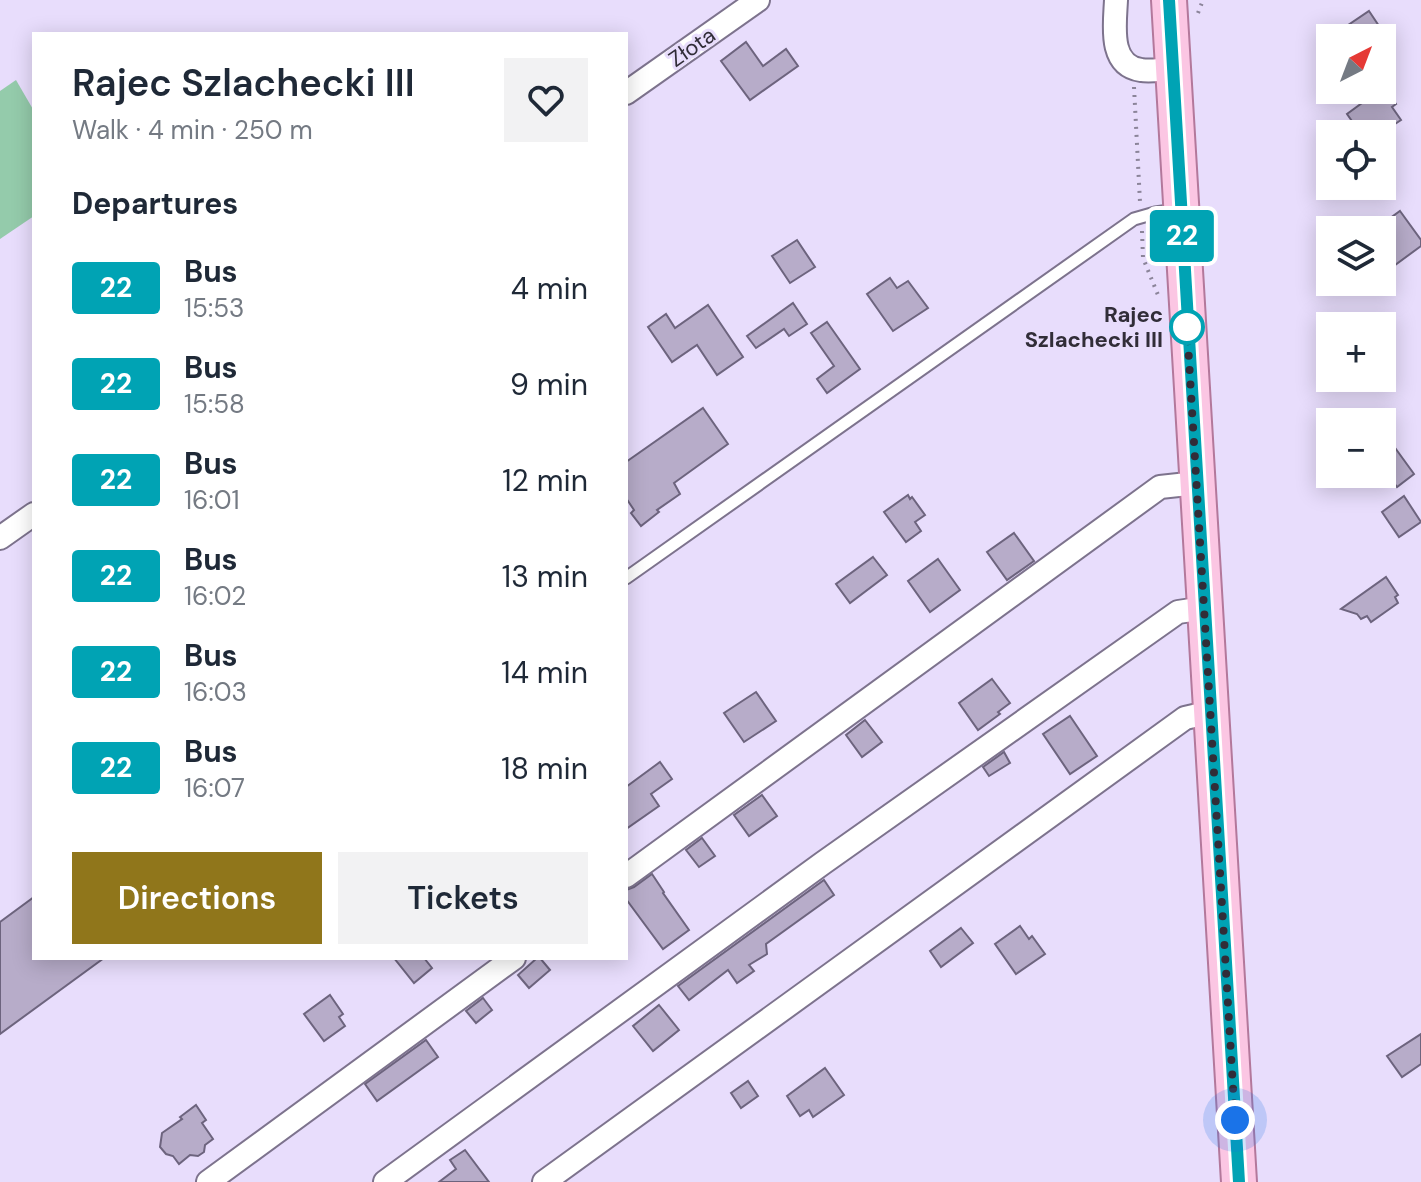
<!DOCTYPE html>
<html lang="en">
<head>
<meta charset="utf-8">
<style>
	:root { --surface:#fff; --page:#f2f2f3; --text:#1f2937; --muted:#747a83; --accent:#90761b }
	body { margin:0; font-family:"DM Sans",sans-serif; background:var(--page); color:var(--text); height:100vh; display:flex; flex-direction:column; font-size:30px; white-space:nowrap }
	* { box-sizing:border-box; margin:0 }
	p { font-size:26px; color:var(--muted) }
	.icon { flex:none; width:44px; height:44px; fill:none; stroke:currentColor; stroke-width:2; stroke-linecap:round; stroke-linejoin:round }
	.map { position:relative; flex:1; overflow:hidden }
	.sheet { position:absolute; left:32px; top:32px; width:596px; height:928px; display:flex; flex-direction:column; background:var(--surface); border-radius:0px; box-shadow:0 4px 20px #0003 }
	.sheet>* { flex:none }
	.badge { padding:0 16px; border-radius:6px; font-size:28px; line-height:52px }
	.needle { width:52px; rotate:42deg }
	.fabs { position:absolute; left:1316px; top:24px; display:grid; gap:16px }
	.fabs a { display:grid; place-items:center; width:80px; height:80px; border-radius:0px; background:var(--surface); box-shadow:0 4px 20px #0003; font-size:40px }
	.you { position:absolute; width:40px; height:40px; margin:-20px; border:6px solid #fff; border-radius:50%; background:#1a73e8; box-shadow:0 0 0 12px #1a73e833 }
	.map>.badge { position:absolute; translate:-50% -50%; box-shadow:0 0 0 4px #fff }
	h2 { padding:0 40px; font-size:30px; line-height:72px }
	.round { display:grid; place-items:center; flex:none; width:84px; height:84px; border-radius:0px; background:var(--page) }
	.overview { display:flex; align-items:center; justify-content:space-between; height:136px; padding:0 40px }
	h1 { font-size:38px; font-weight:600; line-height:60px }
	.primary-button { display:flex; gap:16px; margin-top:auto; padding:16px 40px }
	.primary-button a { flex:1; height:92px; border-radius:0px; background:var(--accent); color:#fff; font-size:32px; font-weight:600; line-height:92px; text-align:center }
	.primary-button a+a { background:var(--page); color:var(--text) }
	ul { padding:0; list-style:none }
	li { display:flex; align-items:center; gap:24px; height:96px; padding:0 40px }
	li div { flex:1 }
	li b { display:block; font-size:30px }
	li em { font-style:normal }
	li .badge { min-width:88px; font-weight:700; text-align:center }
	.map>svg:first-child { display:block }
	.green { fill:#94cbab }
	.building { fill:#b7acc9; stroke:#6d647e; stroke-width:2 }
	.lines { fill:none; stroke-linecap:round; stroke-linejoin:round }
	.service-casing { stroke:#7d738d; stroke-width:15 }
	.minor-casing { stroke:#7d738d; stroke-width:26 }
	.primary-casing { stroke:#b3789b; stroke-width:38 }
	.path { stroke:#8b8499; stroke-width:4; stroke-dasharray:2 6; stroke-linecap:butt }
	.service { stroke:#fff; stroke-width:11 }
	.minor { stroke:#fff; stroke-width:22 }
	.primary { stroke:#fbc6e3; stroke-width:34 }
	.line-casing { stroke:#fff; stroke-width:18 }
	.line { stroke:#00a3b4; stroke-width:12 }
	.walk { stroke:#312d38; stroke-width:8; stroke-dasharray:0 14.4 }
	.stop-dot { fill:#fff; stroke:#00a3b4; stroke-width:4 }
	.labels { text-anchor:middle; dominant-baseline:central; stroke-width:6; stroke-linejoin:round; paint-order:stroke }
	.street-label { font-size:22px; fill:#312d38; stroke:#e8ddfc }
	.stop-label { font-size:22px; font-weight:bold; fill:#312d38; stroke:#e8ddfc; text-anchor:end }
</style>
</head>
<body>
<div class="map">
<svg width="1421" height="1182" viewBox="0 0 1421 1182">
	<rect width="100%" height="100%" fill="#e8ddfc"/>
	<path class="green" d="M16,80L34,111V216L0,239V91Z"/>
	<g class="building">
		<path d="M1369,11L1387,38H1329Z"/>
		<path d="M746,42L763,66L786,49L798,66L750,100L721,61Z"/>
		<path d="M1384,87L1396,104L1392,107L1401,120L1395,124L1393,132L1385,131L1382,134H1372L1366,126L1359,131L1347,114Z"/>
		<path d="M1400,211L1421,240V246L1391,268L1382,255V224Z"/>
		<path d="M797,240L815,267L790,283L772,256Z"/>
		<path d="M890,278L897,288L908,281L928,308L893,331L867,294Z"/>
		<path d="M793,303L807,324L789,336L784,329L756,348L747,336Z"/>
		<path d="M708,305L743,357L717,375L697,345L672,362L648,327L666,314L675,328Z"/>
		<path d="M827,322L860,369L827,393L817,379L834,366L811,333Z"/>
		<path d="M703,408L728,444L674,483L680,494L657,510L659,512L641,526L631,513L634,510L626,498V462Z"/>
		<path d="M1393,445L1414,474L1397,487L1382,466V453Z"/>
		<path d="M908,495L910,499L912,497L925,515L915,522L921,531L906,542L884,512Z"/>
		<path d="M1404,496L1421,522L1399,537L1382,512Z"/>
		<path d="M1014,533L1034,561L1007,580L987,552Z"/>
		<path d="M873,557L887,575L850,603L836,584Z"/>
		<path d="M938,559L960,590L930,612L908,581Z"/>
		<path d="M1386,577L1398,595L1395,597L1398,603L1371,622L1367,616L1361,619L1357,614L1341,609Z"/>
		<path d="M992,679L1010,703L998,712L1000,714L978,730L959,703Z"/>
		<path d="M756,692L776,721L744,742L724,713Z"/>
		<path d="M1070,716L1097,756L1070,774L1043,734Z"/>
		<path d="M865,720L882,742L862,757L846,735Z"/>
		<path d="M1004,752L1010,763L989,776L983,767Z"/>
		<path d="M660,762L672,779L651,794L659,806L626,829V787Z"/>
		<path d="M762,795L777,816L749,836L734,815Z"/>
		<path d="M702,838L715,856L699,867L686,850Z"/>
		<path d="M652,874L664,892L663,893L689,930L663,949L626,899V890L634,887Z"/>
		<path d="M824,880L834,895L766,944L767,954L749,965L754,971L737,983L728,970L689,1000L678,986Z"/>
		<path d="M34,897V958H104L0,1034V922Z"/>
		<path d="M1020,926L1029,939L1032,936L1045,954L1016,974L995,944Z"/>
		<path d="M961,928L973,943L941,967L930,951Z"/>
		<path d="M394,958H424L432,968L414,983Z"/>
		<path d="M537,958H540L550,970L529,988L518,975Z"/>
		<path d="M330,995L343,1014L339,1017L345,1026L324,1041L304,1014Z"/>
		<path d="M483,998L492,1010L476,1023L466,1011Z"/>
		<path d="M659,1005L679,1030L653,1051L633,1026Z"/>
		<path d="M1421,1034V1064L1402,1077L1387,1056Z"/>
		<path d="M426,1040L438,1057L377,1101L365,1084Z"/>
		<path d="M825,1068L844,1095L813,1117L809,1110L800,1116L787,1096Z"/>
		<path d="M748,1081L758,1096L741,1108L731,1093Z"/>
		<path d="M196,1105L206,1120L202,1123L213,1139L205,1145L204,1152L198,1156L190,1155L179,1164L173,1156L166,1154L160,1147L162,1133L182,1119L180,1117Z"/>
		<path d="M465,1150L489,1182H439L456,1169L450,1160Z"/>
	</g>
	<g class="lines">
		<defs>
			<path id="service" d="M626,578L1134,219L1155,213L1177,210"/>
			<g id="minor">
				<path d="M1116,0C1115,24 1108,65 1141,70C1151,72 1162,69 1173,69"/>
				<path d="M626,93L758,0"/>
				<path d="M0,538L34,514"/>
				<path d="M626,876L1160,487L1197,483"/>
				<path d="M208,1182L514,958"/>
				<path d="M385,1182L823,863L1178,612L1205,608"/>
				<path d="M544,1182L1185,718L1211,712"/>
			</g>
			<path id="primary" d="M1169,0L1239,1182"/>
		</defs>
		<use href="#service" class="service-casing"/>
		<use href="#minor" class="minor-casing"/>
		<use href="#primary" class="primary-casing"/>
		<g class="path">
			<path d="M1198,13L1203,0"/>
			<path d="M1134,87L1140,202"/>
			<path d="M1142,231L1143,258L1158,295"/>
		</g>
		<use href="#service" class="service"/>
		<use href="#minor" class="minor"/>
		<use href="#primary" class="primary"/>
	</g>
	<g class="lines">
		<defs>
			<path id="line" d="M1169,0L1239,1182"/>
		</defs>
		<use href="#line" class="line-casing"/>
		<use href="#line" class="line"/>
		<path class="walk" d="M1187,327L1235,1120"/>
	</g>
	<circle class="stop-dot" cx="1187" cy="327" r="16"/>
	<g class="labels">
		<g class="street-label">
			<text transform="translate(692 47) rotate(-35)">Złota</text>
		</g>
		<g class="stop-label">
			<text x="1163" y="314">Rajec<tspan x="1163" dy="25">Szlachecki III</tspan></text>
		</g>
	</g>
</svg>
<div class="fabs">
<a><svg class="needle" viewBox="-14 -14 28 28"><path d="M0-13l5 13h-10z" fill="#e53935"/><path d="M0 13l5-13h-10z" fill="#747a83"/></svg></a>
<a><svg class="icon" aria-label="locate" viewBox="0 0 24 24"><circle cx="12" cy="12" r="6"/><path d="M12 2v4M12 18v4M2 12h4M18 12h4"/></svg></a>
<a><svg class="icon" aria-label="layers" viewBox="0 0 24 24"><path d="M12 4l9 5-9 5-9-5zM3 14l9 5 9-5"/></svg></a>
<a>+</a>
<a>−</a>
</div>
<div class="you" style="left:1235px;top:1120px"></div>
<b class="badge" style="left:1182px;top:236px;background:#00a3b4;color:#fff">22</b>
<section class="sheet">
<div class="overview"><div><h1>Rajec Szlachecki III</h1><p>Walk · 4 min · 250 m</p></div><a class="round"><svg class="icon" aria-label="heart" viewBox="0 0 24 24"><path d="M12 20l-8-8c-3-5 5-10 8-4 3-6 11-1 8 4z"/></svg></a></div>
<h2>Departures</h2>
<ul>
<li><span class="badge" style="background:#00a3b4;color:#fff">22</span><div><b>Bus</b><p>15:53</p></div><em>4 min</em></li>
<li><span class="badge" style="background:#00a3b4;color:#fff">22</span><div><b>Bus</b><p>15:58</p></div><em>9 min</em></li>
<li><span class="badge" style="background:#00a3b4;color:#fff">22</span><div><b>Bus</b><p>16:01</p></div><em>12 min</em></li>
<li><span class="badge" style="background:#00a3b4;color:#fff">22</span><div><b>Bus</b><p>16:02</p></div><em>13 min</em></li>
<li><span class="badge" style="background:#00a3b4;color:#fff">22</span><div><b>Bus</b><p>16:03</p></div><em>14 min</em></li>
<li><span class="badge" style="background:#00a3b4;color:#fff">22</span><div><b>Bus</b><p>16:07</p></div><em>18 min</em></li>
</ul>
<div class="primary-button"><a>Directions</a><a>Tickets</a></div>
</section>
</div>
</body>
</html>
